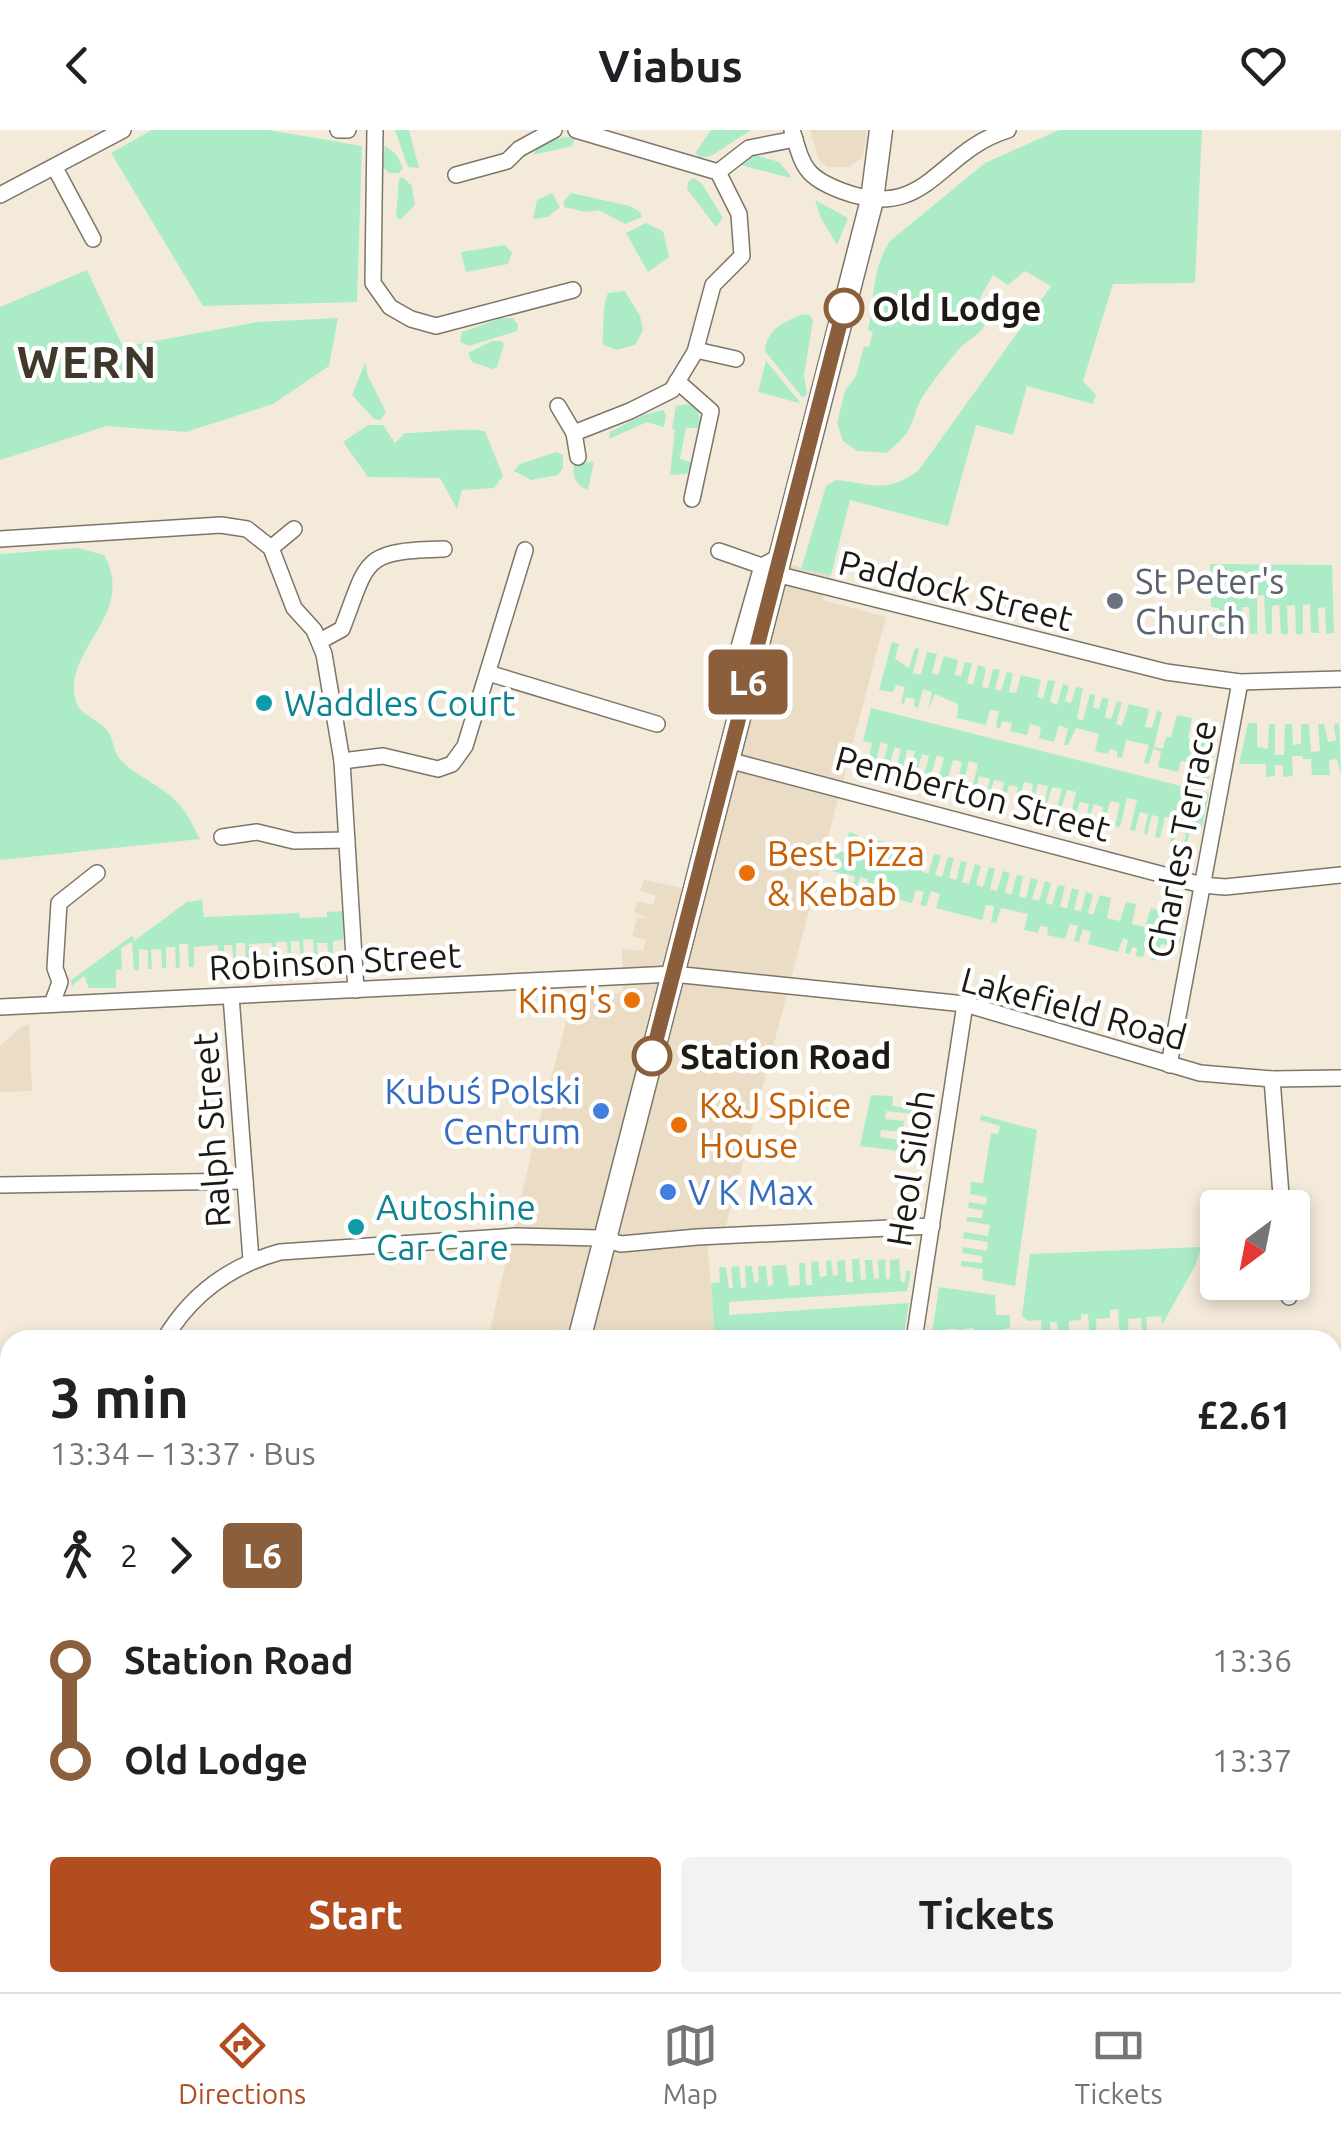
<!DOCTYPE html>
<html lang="en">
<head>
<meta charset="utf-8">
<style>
	:root { --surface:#fff; --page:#f2f2f2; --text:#202124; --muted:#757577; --line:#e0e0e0; --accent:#b24d20 }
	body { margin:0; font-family:Ubuntu,sans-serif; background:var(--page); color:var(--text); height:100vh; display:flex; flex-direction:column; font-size:38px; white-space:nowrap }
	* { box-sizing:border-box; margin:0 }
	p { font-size:32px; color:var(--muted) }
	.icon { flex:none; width:55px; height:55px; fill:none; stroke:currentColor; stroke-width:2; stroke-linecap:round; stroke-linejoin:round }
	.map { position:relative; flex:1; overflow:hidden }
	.side { position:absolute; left:0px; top:1200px; width:1342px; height:662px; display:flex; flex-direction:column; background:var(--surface); border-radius:30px 30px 0 0; box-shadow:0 5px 15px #0003 }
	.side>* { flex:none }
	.badge { padding:0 20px; border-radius:8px; font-size:35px; line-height:65px }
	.needle { width:65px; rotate:212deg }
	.fabs { position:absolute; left:1200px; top:1060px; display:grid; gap:20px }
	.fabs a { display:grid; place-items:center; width:110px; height:110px; border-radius:10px; background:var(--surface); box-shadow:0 5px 15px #0003; font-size:50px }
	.map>.badge { position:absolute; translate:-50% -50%; box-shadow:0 0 0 5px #fff }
	.legs { display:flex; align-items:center; gap:15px; height:110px; padding:0 50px; font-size:32px }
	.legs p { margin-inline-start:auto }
	.summary { display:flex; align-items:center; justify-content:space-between; height:170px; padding:0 50px }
	h1 { font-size:55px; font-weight:700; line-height:75px }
	.action { display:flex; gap:20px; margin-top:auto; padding:20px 50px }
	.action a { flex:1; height:115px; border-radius:10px; background:var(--accent); color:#fff; font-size:40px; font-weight:700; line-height:115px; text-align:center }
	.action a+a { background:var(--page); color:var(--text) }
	ul { padding:0 50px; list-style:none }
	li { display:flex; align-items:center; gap:35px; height:100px; font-size:38px }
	li i { display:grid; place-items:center; width:15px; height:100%; margin:0 12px; background:currentColor }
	li i::after { content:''; width:25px; height:25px; margin:-12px; border:8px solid; border-radius:50%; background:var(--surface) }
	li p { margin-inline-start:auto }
	li:first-child i { background:linear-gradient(#0000 50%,currentColor 0) }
	li:last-child i { background:linear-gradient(currentColor 50%,#0000 0) }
	header { display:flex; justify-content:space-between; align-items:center; height:130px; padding:0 50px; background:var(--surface); font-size:45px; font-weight:700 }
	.tabs { display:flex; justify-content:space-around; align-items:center; height:140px; border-top:2px solid var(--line); background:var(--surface); font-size:28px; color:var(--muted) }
	.tabs a { display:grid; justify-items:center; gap:5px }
	.tabs .selected { color:var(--accent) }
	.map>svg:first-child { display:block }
	.built { fill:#ebdcc6 }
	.green { fill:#abecc7 }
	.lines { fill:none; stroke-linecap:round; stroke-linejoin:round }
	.street-casing { stroke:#7d7567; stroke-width:18 }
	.secondary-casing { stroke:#7d7567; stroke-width:25 }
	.primary-casing { stroke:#7d7567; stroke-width:28 }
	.street { stroke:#fff; stroke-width:15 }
	.secondary { stroke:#fff; stroke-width:22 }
	.primary { stroke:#fff; stroke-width:25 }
	.line-1-casing { stroke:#fff; stroke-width:22 }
	.line-1 { stroke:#8b5e3c; stroke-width:15 }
	.stop-1-dot { fill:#fff; stroke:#8b5e3c; stroke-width:5 }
	.worship-dot { fill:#6b7280; stroke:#fff; stroke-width:4 }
	.culture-dot { fill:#0f9aa8; stroke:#fff; stroke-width:4 }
	.food-dot { fill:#e8710a; stroke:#fff; stroke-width:4 }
	.shop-dot { fill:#3f7fe0; stroke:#fff; stroke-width:4 }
	.labels { text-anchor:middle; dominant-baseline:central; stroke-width:9; stroke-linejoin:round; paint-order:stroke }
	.stop-label { font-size:35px; font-weight:bold; fill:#1d1a14; stroke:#fff; text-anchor:start }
	.worship-label { font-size:35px; fill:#5b616d; stroke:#fff; text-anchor:start }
	.street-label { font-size:35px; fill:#1d1a14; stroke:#fff }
	.culture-label { font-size:35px; fill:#0d838f; stroke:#fff; text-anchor:start }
	.food-label { font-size:35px; fill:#c56008; stroke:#fff; text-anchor:start }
	.shop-label { font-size:35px; fill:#366cbe; stroke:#fff; text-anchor:end }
	.district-label { font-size:45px; font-weight:bold; letter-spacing:2.5px; fill:#40382b; stroke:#fff }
</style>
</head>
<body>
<header><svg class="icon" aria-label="back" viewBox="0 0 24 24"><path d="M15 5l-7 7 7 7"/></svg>Viabus<svg class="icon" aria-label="heart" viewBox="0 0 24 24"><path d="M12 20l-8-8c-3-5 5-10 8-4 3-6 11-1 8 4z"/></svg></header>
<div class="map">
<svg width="1341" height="1862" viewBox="0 0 1341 1862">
	<rect width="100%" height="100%" fill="#f4eada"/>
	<g class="built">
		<path d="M810,0H867L863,27L849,37H828L819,30Z"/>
		<path d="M768,429L831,445L823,470L886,487L724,1104L707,1106L715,1210H559L561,1199L489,1204L535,1008L572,870L623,862L622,819L643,821L646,810L632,806L637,787L650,788L634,783L637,771L653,775L656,766L640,761L644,750L683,758Z"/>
		<path d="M29,894L32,961L0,962V916L20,898Z"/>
		<path d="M0,1231H10V1852L363,1853L355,1862H0Z"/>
	</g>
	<g class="green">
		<path d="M152,0H268L362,16L357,172L203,176L111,23Z"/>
		<path d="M395,0H409L419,38L408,37Z"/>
		<path d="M711,0H751L711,26L700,27L695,23Z"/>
		<path d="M1059,0H1202L1195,153L1113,154L1083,251L1096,265L1093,274L1027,256L1013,305L976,295L948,396L850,370L831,445L801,439L826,356L836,350C873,354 885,364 918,341L1051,156L1025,141L1008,155L993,145L979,170C983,176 989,182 986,191C982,205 968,209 959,219C948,233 923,262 917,278C909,303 907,305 887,323L857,321L843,311L837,293L845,261L856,246L864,216L869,217L873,202L868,200C875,169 871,140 890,111L985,33Z"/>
		<path d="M568,7L575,8L572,16L533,25C540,12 553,9 568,7Z"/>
		<path d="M385,16L396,24L403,38L399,43H389L382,37Z"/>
		<path d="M755,25L779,32L790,45V48L737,34Z"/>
		<path d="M402,47L412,56L415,75L400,90L396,86L399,49Z"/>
		<path d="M694,48L702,54L723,88L716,97L687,59L688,52Z"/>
		<path d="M552,63L560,77L548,87L533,89L537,70Z"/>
		<path d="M571,63L630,76L640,82L642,87L625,94L599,80L586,82L564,77V71Z"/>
		<path d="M815,70L848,88L837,115L821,88Z"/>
		<path d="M646,93L663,101L669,127L648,142L626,103Z"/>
		<path d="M505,115L512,123L508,134L466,142L461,122Z"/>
		<path d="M87,140L123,217L258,192L338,188L329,236L273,274L186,302L107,296L0,330V177Z"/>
		<path d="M625,161L640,186L643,200L635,215L616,220L602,214C605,197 601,179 608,163Z"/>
		<path d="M802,184L809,185L813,190L804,245L807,264L803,268L765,221C767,198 784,193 802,184Z"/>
		<path d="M501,188H513L518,195L517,201L469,216L460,212L462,202Z"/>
		<path d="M492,211H502L504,215L497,237L492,239L472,232L468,223Z"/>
		<path d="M766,231L799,271V273L758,262Z"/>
		<path d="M365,233L368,246L386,282L380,290L374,289L352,265Z"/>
		<path d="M688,274L698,280L701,298H686L680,329L694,333L687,344L670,345L675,300L672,299L676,276Z"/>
		<path d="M663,280L666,285L664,297L647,292L609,309L610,302L643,285Z"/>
		<path d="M368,295H383L395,313L405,303C426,303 467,297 485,301L503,346L494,358L462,360L457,379L440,348L368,347L343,312Z"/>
		<path d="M556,322L563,325V338L558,345L531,350L514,341L520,334Z"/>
		<path d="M594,331L588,360C577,356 571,346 574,335Z"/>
		<path d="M78,418L104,425C137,484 64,518 75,568C79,587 97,587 107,600C113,607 113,620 119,628C133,645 159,654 175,670C186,680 193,696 200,709L0,730V424Z"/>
		<path d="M1210,434L1332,435L1334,503L1326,504L1325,477L1318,478L1319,503H1311L1310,474L1303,475V504H1296L1295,475L1287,476L1288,504H1281L1279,475L1272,476V504H1266L1264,465L1257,466V504H1250L1249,477H1242V505H1235V481H1228L1227,505H1219V478L1211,477Z"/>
		<path d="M892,512L899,514L895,529L909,538L915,518L919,519L913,543L921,545L927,522L937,524L932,543L938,545L944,526L958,530L955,545L961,546L965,532L972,533L967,553L973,555L978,535L986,538L982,557L988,558L993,539L1000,540L995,559L1001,561L1007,542L1013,543L1009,562L1016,563L1021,545L1041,550L1037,567L1043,569L1048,550L1055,551L1050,572L1057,575L1063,554L1069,556L1065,571L1071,573L1076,557L1083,558L1077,589L1083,590L1090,564L1095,565L1093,578L1099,579L1102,567L1109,569L1105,587L1111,589L1117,571L1122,572L1116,594L1122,596L1129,574L1149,579L1145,597L1152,598L1157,581L1162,582L1154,617L1163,619L1166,607H1171L1177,585L1192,588L1188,609L1193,610L1198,590L1210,593L1204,617L1215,620L1209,649L1192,645L1194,634L1181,631L1178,642L1158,637L1161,621L1153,619L1149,634L1144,633L1149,615L1126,610L1122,628L1117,627V621L1110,619L1108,624L1095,621L1099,604L1076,598L1068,615H1064L1068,599L1059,595L1054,612L1039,608L1041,597L1030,594L1027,605L1010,601L1012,593L1002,591L1000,599L996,597L999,581L990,580L986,595L957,588L958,574L935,564L928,580L932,562L923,559L918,578L914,576L915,569L906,567L904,574L901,573L905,557L896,555L893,562L879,560Z"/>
		<path d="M871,578L1209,663L1202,698L1191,696L1187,714H1184L1187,694L1178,693L1174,711H1170L1173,689L1165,687L1160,708L1155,707L1159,687L1152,685L1147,705L1144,703L1148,684L1140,682L1135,701L1130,700L1137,670L1127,668L1120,697L1115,696L1120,673L1110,671L1105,693L1100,692L1103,677L1094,674L1089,689H1086L1089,674L1080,672L1075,686L1071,685L1076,662L1067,660L1060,682L1056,681L1062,659L1052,657L1046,678H1043L1048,656L1038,654L1033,675L1029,674L1033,654L1024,652L1019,671L1015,670L1018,657L1009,655L1006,667L1001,666L1004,652L994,650L990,663L987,662L990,649L979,646L976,660L972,659L978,634L969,631L963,656L957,655L962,632L953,630L947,652L938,650L944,628L937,625L930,648L924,646L929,626L922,624L916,645L910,643L915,621L907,620L902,641L896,640L901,619L895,617L888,638L882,636L888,615L881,612L875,634L868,632L872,613L863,611Z"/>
		<path d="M1248,593H1257V617L1268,619L1269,594H1275V625H1284L1285,594H1292L1293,615L1301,614V594H1309L1311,622L1320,621L1318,594H1324L1328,612L1336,610L1334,594L1339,593L1341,644L1337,629L1329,630L1330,645H1312L1311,629H1303L1302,626H1292L1293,646L1283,647V635H1275V646L1266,647V634H1239Z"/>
		<path d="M849,702L858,705L853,724L859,726L865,707L871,708L865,728L872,730L878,710L885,712L879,731L886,733L892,713L899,715L893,735L900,737L906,717L912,718L907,738L914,740L919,720L927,722L921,741L928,744L934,724L941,725L935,745L942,747L948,727L954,728L949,748L956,750L961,731L967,732L962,752L969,754L975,734L981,736L976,755L983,757L989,737L995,739L990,759L997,761L1003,741L1010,743L1005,762L1011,765L1017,745L1023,746L1019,767L1026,768L1031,748L1038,750L1032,769L1039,771L1045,751L1051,753L1046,773L1052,775L1058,755L1065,756L1060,777L1067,778L1072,758L1079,760L1074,780L1081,781L1086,762L1093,764L1088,783L1093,785L1100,765L1111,768L1107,788L1120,791L1126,772L1136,774L1132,794L1145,797L1151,778L1162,781L1158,801L1164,802L1170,782L1179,784L1174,804L1181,806L1179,817L1161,814L1156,831L1151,829L1155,814L1147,812L1143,827L1136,826L1137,818L1132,817L1130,824L1125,823L1128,810L1123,808L1118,822L1088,814L1091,802L1083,799L1079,812L1074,811L1078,796L1070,794L1065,809L1047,805L1048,797L1040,796L1038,803L1024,800L1028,784L1001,778L996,793L991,792L994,776L986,775L982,790L936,778L940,764L931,761L926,776L920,775L924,762L916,760L912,773L892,768L893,763L887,761L884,766L879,765L882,752L874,750L871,763L865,762L868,749L860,747L857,760L852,759L855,747L847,744L844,757L841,756L843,744L831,741L837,721L844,722Z"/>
		<path d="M202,770L204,787L299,783L300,788L327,787V782L343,781V810L333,811V830H329L327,813H317L318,830H314L313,809L303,810L304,830H301L299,811H291V831H288L287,812H276L277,831H273L272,813L249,814V833H246L245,813H236V834H234L232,815H224V835H219L218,815L194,817V837H189L188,814H179L180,837L176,838L175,817H166V838H162L161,819L151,820L152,839H148V820L139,819V840H134L132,812L121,818L122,839L116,840V858H89L84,846L72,856L71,850L133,805L134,811L187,772Z"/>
		<path d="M871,965L893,966L892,976L915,979V984L886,981L885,989L904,991L903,1002L881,1000L880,1007L901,1010L900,1021L860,1016Z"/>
		<path d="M981,985L1037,1000L1015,1156L982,1150L983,1139L961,1136V1131L982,1133V1126L962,1123L963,1117L987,1121L988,1112L963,1108L964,1102L988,1106L990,1095L966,1091L967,1087L982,1088L983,1080L968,1078L969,1072L986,1075L987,1067L970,1064L971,1052L983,1053L991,1003L998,1004L1000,996L980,990Z"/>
		<path d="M1201,1117L1195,1136L1162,1195L1161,1186L1146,1187L1148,1210H1143L1141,1188L1128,1189L1129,1210H1120L1118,1179L1110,1180V1188L1096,1189L1097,1210H1090L1088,1184H1081V1190L1069,1191V1210H1059L1057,1192H1050L1051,1210H1042L1041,1190L1028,1191L1022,1186L1030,1124Z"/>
		<path d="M852,1129H859L861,1150L866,1149L865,1130H872L874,1149L879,1148L878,1130L885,1129L886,1149H890V1130L899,1129L901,1152H905L906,1141H911L907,1161L729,1172V1185L909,1173L903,1210H800L798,1204L786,1205V1210H715L711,1153L720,1152L719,1137H726L729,1158H733L731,1137L739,1136L741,1158L746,1157L745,1136H752L754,1153L759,1152L758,1136H766L768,1156L773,1155L772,1136L786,1135L789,1156L800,1155L799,1133H805L806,1155H812L811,1132L818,1131L820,1147L827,1146L826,1131L831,1130L833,1146L838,1145L837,1131L845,1130L846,1152H853Z"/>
		<path d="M939,1157L995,1165L996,1185H1010V1198L1000,1200L1001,1210H996L995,1201L983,1202V1210H975L974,1198L963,1199V1210H959L957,1199H947V1205L931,1210Z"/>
		<path d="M185,1853H361L353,1862H189Z"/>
	</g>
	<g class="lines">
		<defs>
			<g id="street">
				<path d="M338,0H348"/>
				<path d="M375,0L373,153L390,177L411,189L436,196L573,160"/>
				<path d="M792,0C803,36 804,47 842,61C927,93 938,21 1008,0"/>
				<path d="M55,38L93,109"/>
				<path d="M718,42L749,18L795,9"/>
				<path d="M456,45L507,31L519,19L554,0"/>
				<path d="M0,65L123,0"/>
				<path d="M696,220L736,229"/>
				<path d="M677,251L711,281L692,369"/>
				<path d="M558,276L574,303L578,327"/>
				<path d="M574,303L630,281L672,260L695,222L713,155L742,126L739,84L718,42L576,0"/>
				<path d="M0,409L221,395L247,399L271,418L294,478L314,500L324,524L342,631L356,860"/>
				<path d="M271,418L294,399"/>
				<path d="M719,421L762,436"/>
				<path d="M776,444L1166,542L1240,552L1341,549"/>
				<path d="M320,511L342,499C369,429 361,421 444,419"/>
				<path d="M488,543L657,594"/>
				<path d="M748,555L733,538L762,436L781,426"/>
				<path d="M728,630L1202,755L1225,757L1341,745"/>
				<path d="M342,631L383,626L438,639L452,634L465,616L525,420"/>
				<path d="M222,707L257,702L294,711L347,710"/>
				<path d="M231,866L251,1130"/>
				<path d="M52,874L60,852L55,838L59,773L97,743"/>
				<path d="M0,877L673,844L965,874L1200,943L1272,949L1341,948"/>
				<path d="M1169,935L1240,552"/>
				<path d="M1272,949L1282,1078"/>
				<path d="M0,1055L245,1051"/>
				<path d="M1288,1152L1289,1167"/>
				<path d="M164,1210C191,1164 229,1136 280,1122L516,1106L599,1108L621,1114L697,1107L932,1096"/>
				<path d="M914,1210L965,874"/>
				<path d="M0,1239H10"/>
				<path d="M1332,1507H1341"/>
				<path d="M1332,1684H1341"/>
				<path d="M541,1852L556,1862"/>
				<path d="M1085,1852L1102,1862"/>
				<path d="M886,1862L892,1852"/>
			</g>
			<g id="secondary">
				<path d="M579,1210L872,70L881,0"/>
				<path d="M1332,1266H1341"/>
			</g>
			<g id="primary">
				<path d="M0,1342L10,1341"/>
				<path d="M365,1862L373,1852"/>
				<path d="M392,1862L398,1852"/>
			</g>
		</defs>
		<use href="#street" class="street-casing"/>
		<use href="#secondary" class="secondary-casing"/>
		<use href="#primary" class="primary-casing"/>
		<use href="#street" class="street"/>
		<use href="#secondary" class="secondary"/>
		<use href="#primary" class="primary"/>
	</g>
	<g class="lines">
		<defs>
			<path id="line-1" d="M652,926L844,178"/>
		</defs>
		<use href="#line-1" class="line-1-casing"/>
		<use href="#line-1" class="line-1"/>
	</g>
	<g class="stop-1-dot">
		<circle cx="844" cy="178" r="18"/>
		<circle cx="652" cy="926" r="18"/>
	</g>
	<circle class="worship-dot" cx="1115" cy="471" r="10"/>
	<g class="culture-dot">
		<circle cx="264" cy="573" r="10"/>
		<circle cx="356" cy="1097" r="10"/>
	</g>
	<g class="food-dot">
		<circle cx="747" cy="743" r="10"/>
		<circle cx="632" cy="870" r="10"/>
		<circle cx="679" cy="995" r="10"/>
	</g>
	<g class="shop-dot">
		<circle cx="601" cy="981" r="10"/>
		<circle cx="668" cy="1062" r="10"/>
	</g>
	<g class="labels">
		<g class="stop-label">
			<text x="872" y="178">Old Lodge</text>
			<text x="680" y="926">Station Road</text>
		</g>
		<g class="worship-label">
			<text x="1135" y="451">St Peter's<tspan x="1135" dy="40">Church</tspan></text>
		</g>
		<g class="street-label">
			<text transform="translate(956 460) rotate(14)">Paddock Street</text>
			<text transform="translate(973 663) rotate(15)">Pemberton Street</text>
			<text transform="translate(1181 709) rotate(-79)">Charles Terrace</text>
			<text transform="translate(335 831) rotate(-3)">Robinson Street</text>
			<text transform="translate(1074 878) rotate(15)">Lakefield Road</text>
			<text transform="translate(211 1000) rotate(-94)">Ralph Street</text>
			<text transform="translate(910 1038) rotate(-81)">Heol Siloh</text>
		</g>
		<g class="culture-label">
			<text x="284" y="573">Waddles Court</text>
			<text x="376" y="1077">Autoshine<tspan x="376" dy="40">Car Care</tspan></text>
		</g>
		<g class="food-label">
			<text x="767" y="723">Best Pizza<tspan x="767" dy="40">&amp; Kebab</tspan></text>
			<text x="612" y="870" text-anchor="end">King's</text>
			<text x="699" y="975">K&amp;J Spice<tspan x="699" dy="40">House</tspan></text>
		</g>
		<g class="shop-label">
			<text x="581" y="961">Kubuś Polski<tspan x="581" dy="40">Centrum</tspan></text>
			<text x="688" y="1062" text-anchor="start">V K Max</text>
		</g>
		<g class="district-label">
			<text x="88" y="231">WERN</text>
		</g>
	</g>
</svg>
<div class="fabs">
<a><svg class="needle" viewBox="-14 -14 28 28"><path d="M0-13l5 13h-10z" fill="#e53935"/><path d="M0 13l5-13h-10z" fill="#757577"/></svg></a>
</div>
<b class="badge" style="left:748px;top:552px;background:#8b5e3c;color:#fff">L6</b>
<section class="side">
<div class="summary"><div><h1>3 min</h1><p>13:34 – 13:37 · Bus</p></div><b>£2.61</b></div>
<div class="legs"><svg class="icon" aria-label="walk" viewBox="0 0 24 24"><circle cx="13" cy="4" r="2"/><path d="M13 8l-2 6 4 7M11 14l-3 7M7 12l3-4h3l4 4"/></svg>2<svg class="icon" aria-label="forward" viewBox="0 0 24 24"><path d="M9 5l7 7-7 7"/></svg><b class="badge" style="background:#8b5e3c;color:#fff">L6</b></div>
<ul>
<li><i style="color:#8b5e3c"></i><b>Station Road</b><p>13:36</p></li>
<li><i style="color:#8b5e3c"></i><b>Old Lodge</b><p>13:37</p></li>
</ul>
<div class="action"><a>Start</a><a>Tickets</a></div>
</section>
</div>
<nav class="tabs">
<a class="selected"><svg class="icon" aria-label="directions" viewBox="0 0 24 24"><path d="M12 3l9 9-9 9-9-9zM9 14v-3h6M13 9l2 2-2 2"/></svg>Directions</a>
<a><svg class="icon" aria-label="map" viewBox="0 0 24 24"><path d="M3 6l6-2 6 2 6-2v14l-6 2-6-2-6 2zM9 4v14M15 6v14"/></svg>Map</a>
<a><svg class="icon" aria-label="tickets" viewBox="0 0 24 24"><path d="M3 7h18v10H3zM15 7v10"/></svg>Tickets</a>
</nav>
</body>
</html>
